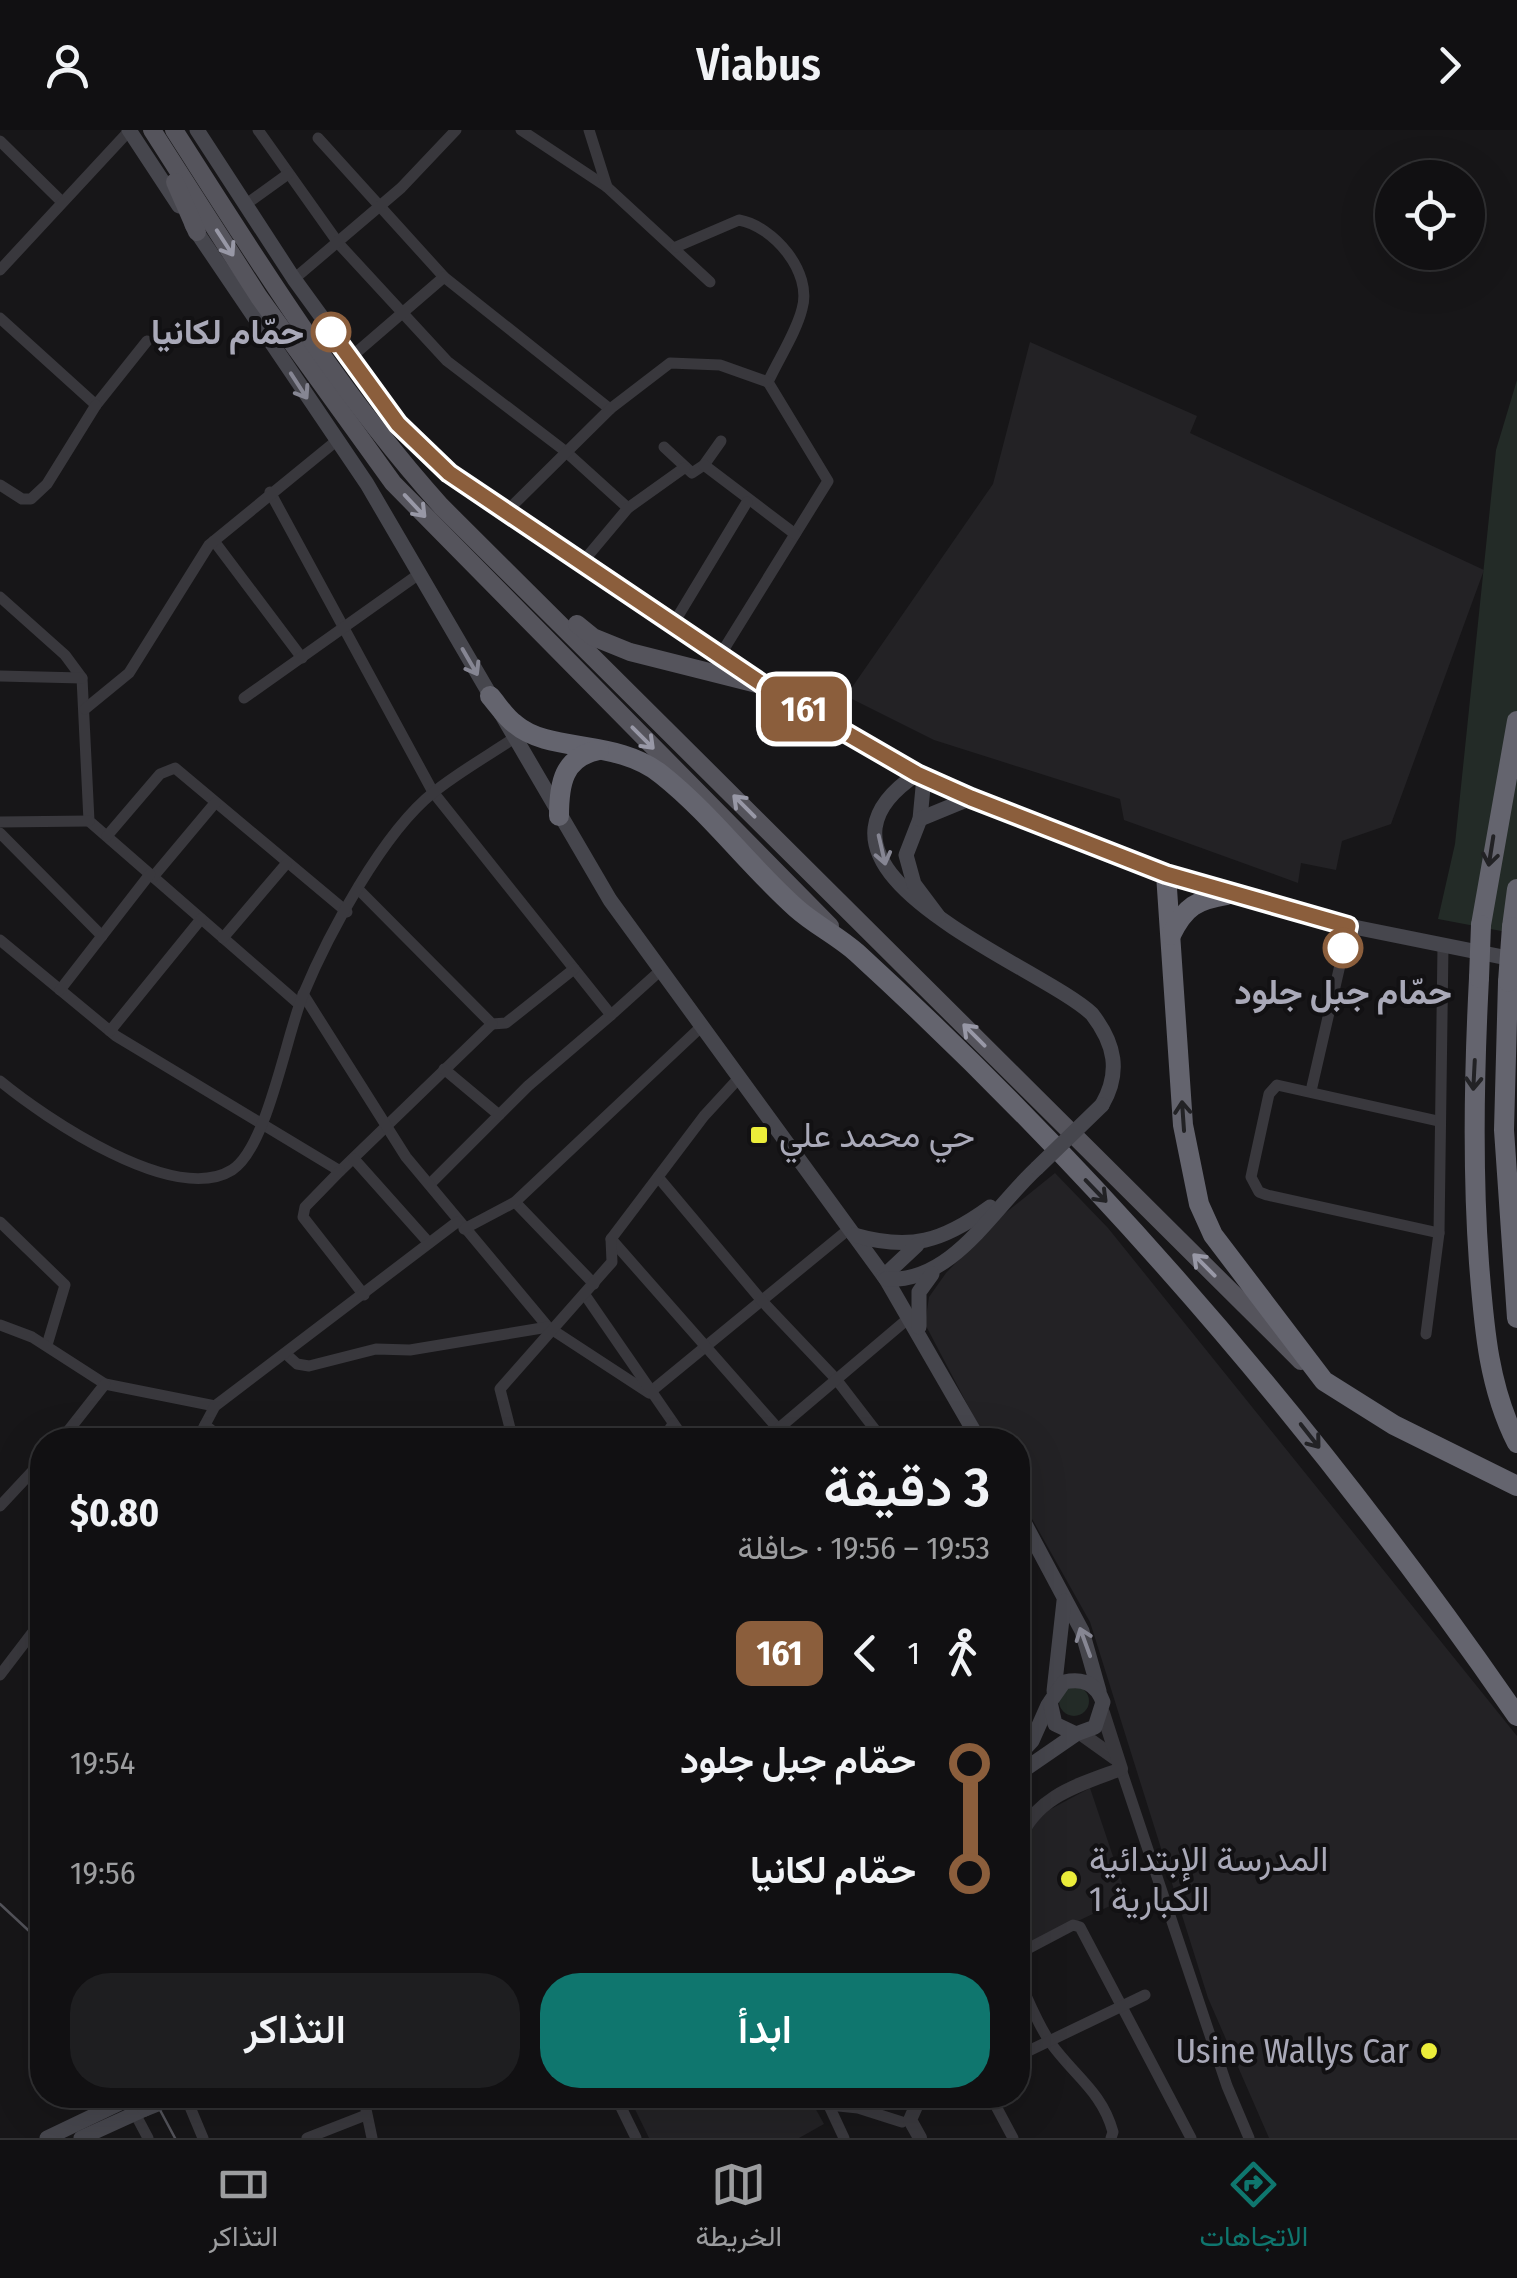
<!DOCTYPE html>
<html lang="ar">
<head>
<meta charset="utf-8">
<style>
	:root { --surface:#111012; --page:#1e1e20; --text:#f1f3f6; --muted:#9c9d9f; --line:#303032; --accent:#0f766e }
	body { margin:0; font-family:"Fira Sans Condensed",Vazirmatn,sans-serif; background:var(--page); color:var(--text); direction:rtl; height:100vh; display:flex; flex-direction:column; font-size:38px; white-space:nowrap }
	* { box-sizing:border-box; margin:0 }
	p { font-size:32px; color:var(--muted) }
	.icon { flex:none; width:55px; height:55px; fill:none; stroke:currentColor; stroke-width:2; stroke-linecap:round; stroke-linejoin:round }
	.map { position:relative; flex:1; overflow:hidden; direction:ltr }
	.sheet { position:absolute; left:30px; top:1298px; width:1000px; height:680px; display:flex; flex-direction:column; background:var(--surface); border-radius:40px; box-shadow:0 10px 40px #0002,0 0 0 2px var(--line); direction:rtl }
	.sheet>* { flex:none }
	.badge { padding:0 20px; border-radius:15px; font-size:35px; line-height:65px }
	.tools { position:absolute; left:1375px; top:30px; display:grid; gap:20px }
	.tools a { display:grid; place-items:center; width:110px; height:110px; border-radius:50%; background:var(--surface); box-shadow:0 10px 40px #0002,0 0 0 2px var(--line); font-size:50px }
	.map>.badge { position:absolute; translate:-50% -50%; box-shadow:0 0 0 5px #fff }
	.legs { display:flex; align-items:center; gap:15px; height:110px; padding:0 40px; font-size:32px }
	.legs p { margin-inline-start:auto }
	.summary { display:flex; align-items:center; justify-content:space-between; height:170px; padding:0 40px }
	h1 { font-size:55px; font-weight:600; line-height:75px }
	.action { display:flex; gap:20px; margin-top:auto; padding:20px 40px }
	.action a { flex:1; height:115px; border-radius:40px; background:var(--accent); color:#fff; font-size:40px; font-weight:600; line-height:115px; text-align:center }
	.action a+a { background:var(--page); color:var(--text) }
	ul { padding:0 40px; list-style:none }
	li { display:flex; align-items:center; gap:35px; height:110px; font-size:38px }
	li i { display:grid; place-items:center; width:15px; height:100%; margin:0 12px; background:currentColor }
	li i::after { content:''; width:25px; height:25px; margin:-12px; border:8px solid; border-radius:50%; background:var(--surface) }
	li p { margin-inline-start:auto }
	li:first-child i { background:linear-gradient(#0000 50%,currentColor 0) }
	li:last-child i { background:linear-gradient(currentColor 50%,#0000 0) }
	header { display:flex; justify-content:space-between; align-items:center; height:130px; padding:0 40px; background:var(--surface); font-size:45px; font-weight:600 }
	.menu { display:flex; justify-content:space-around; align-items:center; height:140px; border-top:2px solid var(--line); background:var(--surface); font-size:28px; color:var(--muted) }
	.menu a { display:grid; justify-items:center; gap:5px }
	.menu .on { color:var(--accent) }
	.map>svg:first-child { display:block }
	.built { fill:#232225 }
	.green { fill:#232b27 }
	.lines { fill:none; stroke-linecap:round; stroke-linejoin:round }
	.minor { stroke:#39383d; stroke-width:11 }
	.tertiary { stroke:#39383d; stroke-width:14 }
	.secondary { stroke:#46464d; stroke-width:15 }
	.primary { stroke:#55545c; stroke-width:18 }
	.motorway { stroke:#64646e; stroke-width:20 }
	.tram { stroke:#53535a; stroke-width:2.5 }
	.secondary-bridge { stroke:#46464d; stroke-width:15 }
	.motorway-bridge { stroke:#64646e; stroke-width:20 }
	.oneway { stroke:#9898a6 }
	.oneway2 { stroke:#868693 }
	.oneway3 { stroke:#222225 }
	.line-1-casing { stroke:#fff; stroke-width:22 }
	.line-1 { stroke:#8b5e3c; stroke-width:15 }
	.stop-1-dot { fill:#fff; stroke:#8b5e3c; stroke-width:5 }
	.poi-dot { fill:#ebed3a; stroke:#121113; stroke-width:4 }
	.labels { text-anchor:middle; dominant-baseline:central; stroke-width:8; stroke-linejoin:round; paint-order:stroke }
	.stop-label { font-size:35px; font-weight:bold; fill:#a9a9b8; stroke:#121113; text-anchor:end }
	.poi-label { font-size:35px; fill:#a9a9b8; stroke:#121113; text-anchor:start }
</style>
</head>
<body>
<header><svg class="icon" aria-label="forward" viewBox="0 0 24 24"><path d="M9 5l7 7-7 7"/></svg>Viabus<svg class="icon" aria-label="person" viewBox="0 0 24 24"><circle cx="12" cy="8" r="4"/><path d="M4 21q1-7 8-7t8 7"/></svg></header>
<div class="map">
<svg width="1517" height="2008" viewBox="0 0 1517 2008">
	<rect width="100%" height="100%" fill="#171618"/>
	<g class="built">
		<path d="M1030,212L1197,286L1190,303L1484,440L1391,694L1342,711L1336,740L1301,733L1298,753L1124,690L1120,669L934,610L846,566L993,354Z"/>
		<path d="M1055,1043L1108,1098L1517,1606V2008H1269L1208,1868L1090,1492L1018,1364V1310H986L925,1194L929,1167L946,1143L998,1089Z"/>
		<path d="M1090,1658L1127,1768L1018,1819V1730L1034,1688Z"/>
		<path d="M628,1965H808L824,1994L799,2008H649Z"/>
	</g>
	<g class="green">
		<path d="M1517,250V804L1438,789L1455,714L1496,320Z"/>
		<circle cx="1074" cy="1571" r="15"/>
	</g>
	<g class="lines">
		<g class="minor">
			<path d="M258,0L339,114L447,231L565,321L628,378"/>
			<path d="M521,0L607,57L710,152"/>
			<path d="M589,0L607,57"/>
			<path d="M318,8L444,147L610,279"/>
			<path d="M0,11L62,72"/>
			<path d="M245,75L288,44"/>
			<path d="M676,117L739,90C773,96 813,142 802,179C796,203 779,228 768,252L828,351L719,527"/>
			<path d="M0,140L129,1"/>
			<path d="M294,149L401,58L456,0"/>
			<path d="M0,188L96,275L147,211"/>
			<path d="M350,228L444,147"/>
			<path d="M664,317L692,343L704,335L721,311"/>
			<path d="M704,335L795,404"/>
			<path d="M0,355L22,369H31L47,354L96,275"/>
			<path d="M270,362L433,662L611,885L528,956L430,1054"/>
			<path d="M506,382L610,279L670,233L720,235L768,252"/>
			<path d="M214,411L302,528"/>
			<path d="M581,434L628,378L684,338"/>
			<path d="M0,467L65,525L82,548L89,691L299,874"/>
			<path d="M672,496L747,372"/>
			<path d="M0,546L82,548"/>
			<path d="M244,568L419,444"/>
			<path d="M85,579L129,543L209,415L335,312"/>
			<path d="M0,692L89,691"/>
			<path d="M0,703L102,806"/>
			<path d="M107,706L160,644L175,638L347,782"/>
			<path d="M153,747L215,673"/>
			<path d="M359,760L492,894L506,893L574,839"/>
			<path d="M223,808L286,734"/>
			<path d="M0,810L116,906L340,1041L492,894"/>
			<path d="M60,860L150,744"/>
			<path d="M303,864L406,1027L548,1197L649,1263L849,1099"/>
			<path d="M611,885L661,840"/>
			<path d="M110,901L201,789"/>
			<path d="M444,939L499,985"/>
			<path d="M0,951C45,988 174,1076 232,1040C267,1018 286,906 303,865C328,805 383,702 434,662C459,642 489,625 516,607"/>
			<path d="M1311,961L1349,796"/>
			<path d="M1438,991L1277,955L1269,964L1251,1047L1259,1062L1267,1065L1439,1103"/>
			<path d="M354,1029L429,1113"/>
			<path d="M340,1041L305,1077L303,1087L364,1165"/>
			<path d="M658,1047L763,1172L836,1249L883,1310"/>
			<path d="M515,1072L594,1154"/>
			<path d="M0,1092L65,1155L47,1215"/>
			<path d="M464,1099L515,1072L702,896"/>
			<path d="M611,1109L788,1310"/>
			<path d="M585,1165L685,1310"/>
			<path d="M0,1195L32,1207L105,1254L215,1276"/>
			<path d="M1426,1204L1439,1103L1443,816"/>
			<path d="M286,1224L297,1234L309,1236L376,1219L410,1220L548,1197"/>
			<path d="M205,1295L224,1310"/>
			<path d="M61,1310L105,1254"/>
			<path d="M197,1310L215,1276L457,1092"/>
			<path d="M513,1310L500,1259L612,1132L611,1109L704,986L738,949"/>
			<path d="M662,1310L673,1294"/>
			<path d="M765,1310L910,1187"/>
			<path d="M0,1376L42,1331"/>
			<path d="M0,1545L42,1490"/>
			<path d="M1121,1639L1227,1956L1249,2008"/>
			<path d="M1018,1824L1073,1795L1080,1797L1191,2008"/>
			<path d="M1018,1848C1028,1869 1037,1893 1050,1912C1073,1945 1102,1961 1113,2002L1111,2008"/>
			<path d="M1018,1926L1145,1865"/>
			<path d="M185,1965L203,2008"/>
			<path d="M363,1965L372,2008"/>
			<path d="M615,1965L636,2008"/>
			<path d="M824,1965L844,2008"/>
			<path d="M990,1965L1013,2008"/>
			<path d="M829,1975L858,1978L902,1992"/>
			<path d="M131,1976L148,2008"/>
			<path d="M307,2008L366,1985"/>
		</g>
		<g class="tertiary">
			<path d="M1080,1603L1115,1628"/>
			<path d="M1018,1711C1036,1666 1078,1655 1121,1639L1103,1583"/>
			<path d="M920,2008L910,1990L921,1965"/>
		</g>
		<g class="secondary">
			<path d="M129,0L179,76"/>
			<path d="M197,0L294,149L406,303L449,343L719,527L917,644L1166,744L1349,796L1517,830"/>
			<path d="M192,95L367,354L610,770L886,1149L979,1310"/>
			<path d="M917,644C773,740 1039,834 1092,884C1115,914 1121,942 1102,975"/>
			<path d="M924,647L920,689L906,725L914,754L938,786"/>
			<path d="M920,689L971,668"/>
			<path d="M854,1105C910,1121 942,1112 990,1077"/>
			<path d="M884,1146L917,1115"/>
			<path d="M886,1149C952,1154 993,1078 1037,1038"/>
			<path d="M919,1197V1162L932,1144"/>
			<path d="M1018,1381L1082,1501L1099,1561"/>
			<path d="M1054,1561L1064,1471"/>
			<path d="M1018,1626L1032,1611L1048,1575"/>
			<path d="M1018,1644L1076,1604L1095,1597L1103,1572C1096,1553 1083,1548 1064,1552L1050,1572L1055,1594L1076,1604"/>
			<path d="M47,2008L137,1965"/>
			<path d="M81,2008L145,1979"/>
		</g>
		<g class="primary">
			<path d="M152,0L259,167L393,353L830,796"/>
			<path d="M174,0C256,128 339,263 441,376L1301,1231"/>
			<path d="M175,52L197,102"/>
			<path d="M577,494L593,507L630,522L765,556"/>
		</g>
		<g class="motorway">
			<path d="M490,566C498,575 505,587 515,594C550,624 617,608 662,645C711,684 749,736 796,778C815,795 838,806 857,823C1106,1051 1325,1308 1517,1586"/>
			<path d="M559,686C559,654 563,627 599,620"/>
			<path d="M1166,744L1183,995L1199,1074L1213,1105L1324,1251L1394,1295L1517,1356"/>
			<path d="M1481,795L1517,591"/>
			<path d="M1512,797L1517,759"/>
			<path d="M1171,805C1185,776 1197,770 1227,765"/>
			<path d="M1479,848C1474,944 1472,1037 1479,1133C1484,1196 1488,1256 1517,1313"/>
			<path d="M1508,852L1504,1000L1517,1188"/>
		</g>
		<g class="tram">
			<path d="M0,1774L42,1813"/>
			<path d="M152,1965L175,2008"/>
		</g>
		<g class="secondary-bridge">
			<path d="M1037,1038L1102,975"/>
			<path d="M145,1979L170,1969"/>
		</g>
		<g class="motorway-bridge">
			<path d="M1479,848L1481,795"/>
			<path d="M1508,852L1512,797"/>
		</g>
	</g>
	<defs><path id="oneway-shaft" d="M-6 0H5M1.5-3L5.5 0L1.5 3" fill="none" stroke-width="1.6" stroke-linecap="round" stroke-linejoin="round" transform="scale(2.5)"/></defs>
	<g class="oneway">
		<use href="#oneway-shaft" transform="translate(225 113) rotate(57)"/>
		<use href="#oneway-shaft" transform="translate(415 376) rotate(47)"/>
		<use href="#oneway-shaft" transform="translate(643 608) rotate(45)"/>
		<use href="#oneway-shaft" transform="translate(744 676) rotate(-135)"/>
		<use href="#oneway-shaft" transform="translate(974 905) rotate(-135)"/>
		<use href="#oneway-shaft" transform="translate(1204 1135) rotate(-135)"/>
	</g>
	<g class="oneway2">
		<use href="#oneway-shaft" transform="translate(299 256) rotate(57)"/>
		<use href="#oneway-shaft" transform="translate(470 532) rotate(60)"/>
		<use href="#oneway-shaft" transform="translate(882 720) rotate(77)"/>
		<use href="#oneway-shaft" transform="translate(1085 1512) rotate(-110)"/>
	</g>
	<g class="oneway3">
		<use href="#oneway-shaft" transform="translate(1491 721) rotate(99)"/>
		<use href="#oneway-shaft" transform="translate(1474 945) rotate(93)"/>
		<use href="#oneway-shaft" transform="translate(1183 986) rotate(-94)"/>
		<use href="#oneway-shaft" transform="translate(1096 1061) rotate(46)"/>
		<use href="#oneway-shaft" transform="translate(1310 1306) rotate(52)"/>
	</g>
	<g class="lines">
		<defs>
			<path id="line-1" d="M331,202L398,294L449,343L765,556L917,644L971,668L1166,744L1348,796L1343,818"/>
		</defs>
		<use href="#line-1" class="line-1-casing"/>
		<use href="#line-1" class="line-1"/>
	</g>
	<g class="stop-1-dot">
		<circle cx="331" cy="202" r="18"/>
		<circle cx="1343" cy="818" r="18"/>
	</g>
	<g class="poi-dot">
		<rect x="749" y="995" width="20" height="20" rx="5"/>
		<circle cx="1069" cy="1749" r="10"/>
		<circle cx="1429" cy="1921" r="10"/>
	</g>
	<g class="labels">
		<g class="stop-label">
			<text x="304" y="202">حمّام لكانيا</text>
			<text x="1343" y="862" text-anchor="middle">حمّام جبل جلود</text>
		</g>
		<g class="poi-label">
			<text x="779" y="1005">حي محمد علي</text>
			<text x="1089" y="1729">المدرسة الإبتدائية<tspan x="1089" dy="40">الكبارية 1</tspan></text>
			<text x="1409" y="1921" text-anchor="end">Usine Wallys Car</text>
		</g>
	</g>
</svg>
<div class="tools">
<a><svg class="icon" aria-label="locate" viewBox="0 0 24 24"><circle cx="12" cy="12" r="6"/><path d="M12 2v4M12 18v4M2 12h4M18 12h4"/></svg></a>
</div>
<b class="badge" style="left:804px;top:579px;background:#8b5e3c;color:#fff">161</b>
<section class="sheet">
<div class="summary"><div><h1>3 دقيقة</h1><p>19:53 – 19:56 · حافلة</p></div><b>$0.80</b></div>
<div class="legs"><svg class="icon" aria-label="walk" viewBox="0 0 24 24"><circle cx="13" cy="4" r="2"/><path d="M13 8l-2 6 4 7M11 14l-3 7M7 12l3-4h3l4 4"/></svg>1<svg class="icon" aria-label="back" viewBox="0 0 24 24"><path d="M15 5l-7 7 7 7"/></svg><b class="badge" style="background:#8b5e3c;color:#fff">161</b></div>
<ul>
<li><i style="color:#8b5e3c"></i><b>حمّام جبل جلود</b><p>19:54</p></li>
<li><i style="color:#8b5e3c"></i><b>حمّام لكانيا</b><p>19:56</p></li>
</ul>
<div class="action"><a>ابدأ</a><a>التذاكر</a></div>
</section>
</div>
<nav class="menu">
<a class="on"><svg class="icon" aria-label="directions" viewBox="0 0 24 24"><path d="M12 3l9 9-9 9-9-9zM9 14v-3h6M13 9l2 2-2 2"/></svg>الاتجاهات</a>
<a><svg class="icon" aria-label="map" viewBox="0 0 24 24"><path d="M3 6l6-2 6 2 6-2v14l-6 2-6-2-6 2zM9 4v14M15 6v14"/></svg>الخريطة</a>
<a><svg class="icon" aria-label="tickets" viewBox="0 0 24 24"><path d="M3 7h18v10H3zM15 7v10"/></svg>التذاكر</a>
</nav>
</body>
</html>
